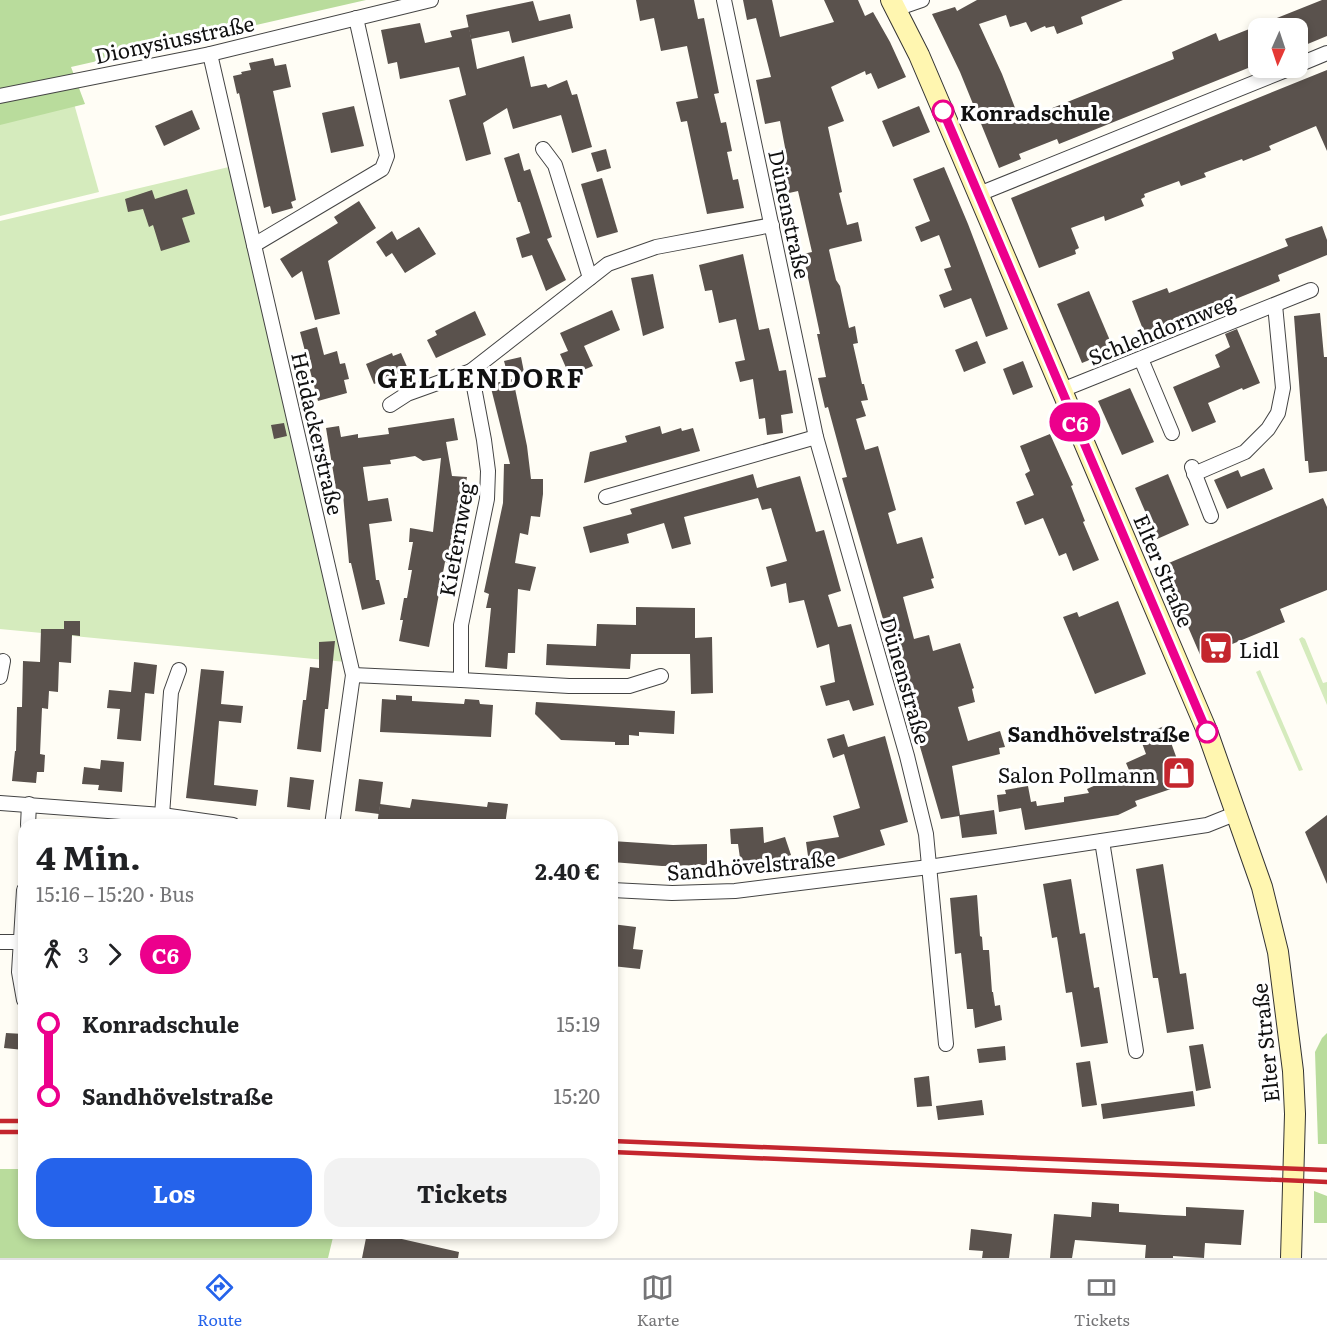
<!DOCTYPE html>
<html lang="de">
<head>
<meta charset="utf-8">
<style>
	:root { --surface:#fff; --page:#f2f2f2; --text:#202124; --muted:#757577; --line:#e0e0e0; --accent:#2563eb }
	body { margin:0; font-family:Literata,serif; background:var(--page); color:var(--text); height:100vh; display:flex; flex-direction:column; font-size:22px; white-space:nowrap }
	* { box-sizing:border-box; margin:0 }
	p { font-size:20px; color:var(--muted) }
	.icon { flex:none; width:33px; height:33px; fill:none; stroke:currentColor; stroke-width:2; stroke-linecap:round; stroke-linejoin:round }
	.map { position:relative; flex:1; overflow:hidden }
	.sheet { position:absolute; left:18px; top:819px; width:600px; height:420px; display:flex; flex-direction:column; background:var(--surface); border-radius:18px; box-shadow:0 3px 9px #0003 }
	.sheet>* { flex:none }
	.badge { padding:0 12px; border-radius:20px; font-size:21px; line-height:39px }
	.needle { width:39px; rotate:183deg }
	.fabs { position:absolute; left:1248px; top:18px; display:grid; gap:12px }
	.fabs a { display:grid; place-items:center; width:60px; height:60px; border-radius:12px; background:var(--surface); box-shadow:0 3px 9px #0003; font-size:30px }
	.map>.badge { position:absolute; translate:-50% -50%; box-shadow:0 0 0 3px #fff }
	.legs { display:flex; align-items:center; gap:9px; height:66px; padding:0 18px; font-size:20px }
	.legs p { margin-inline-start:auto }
	.head { display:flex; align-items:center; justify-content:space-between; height:102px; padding:0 18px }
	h1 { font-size:33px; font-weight:700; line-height:45px }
	.action { display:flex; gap:12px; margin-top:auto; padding:12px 18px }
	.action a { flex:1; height:69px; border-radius:18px; background:var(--accent); color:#fff; font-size:24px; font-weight:700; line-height:69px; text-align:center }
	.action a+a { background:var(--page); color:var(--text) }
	ul { padding:0 18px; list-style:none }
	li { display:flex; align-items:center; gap:21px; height:72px; font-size:22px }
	li i { display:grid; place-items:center; width:9px; height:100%; margin:0 8px; background:currentColor }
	li i::after { content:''; width:15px; height:15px; margin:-8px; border:4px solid; border-radius:50%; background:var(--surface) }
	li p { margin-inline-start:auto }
	li:first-child i { background:linear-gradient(#0000 50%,currentColor 0) }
	li:last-child i { background:linear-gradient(currentColor 50%,#0000 0) }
	.dock { display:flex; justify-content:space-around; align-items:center; height:84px; border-top:2px solid var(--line); background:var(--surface); font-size:16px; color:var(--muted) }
	.dock a { display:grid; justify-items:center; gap:3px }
	.dock .active { color:var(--accent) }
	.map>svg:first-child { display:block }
	.green { fill:#d5ebbd }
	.forest { fill:#b9dc9c }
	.building { fill:#5a524d }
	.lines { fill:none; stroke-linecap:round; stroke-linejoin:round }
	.street-casing { stroke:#444; stroke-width:16 }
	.secondary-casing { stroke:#333; stroke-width:22 }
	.street { stroke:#fff; stroke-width:14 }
	.secondary { stroke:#fff6b0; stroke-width:20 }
	.rail { stroke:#c4262e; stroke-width:4.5 }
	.line-1-casing { stroke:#fff; stroke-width:14 }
	.line-1 { stroke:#ec008c; stroke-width:9 }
	.stop-1-dot { fill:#fff; stroke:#ec008c; stroke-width:3 }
	.labels { text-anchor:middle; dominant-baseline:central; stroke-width:6; stroke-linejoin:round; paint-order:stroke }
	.street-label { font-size:21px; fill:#111; stroke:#fff }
	.stop-label { font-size:21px; font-weight:bold; fill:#111; stroke:#fff; text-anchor:start }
	.poi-label { font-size:21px; fill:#111; stroke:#fff; text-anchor:start }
	.district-label { font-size:27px; font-weight:bold; letter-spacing:1.5px; fill:#111; stroke:#fff }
</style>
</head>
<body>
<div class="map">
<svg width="1327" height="1258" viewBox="0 0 1327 1258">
	<rect width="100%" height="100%" fill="#fffdf5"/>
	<g class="green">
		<path d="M69,86L99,192L0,216V100Z"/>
		<path d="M233,166L346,662L0,629V221Z"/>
		<path d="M1302,637L1305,639L1323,683L1327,682V705L1299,639Z"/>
		<path d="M1260,670L1303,770L1299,771L1256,672Z"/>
	</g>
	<g class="forest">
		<path d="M0,0H366L71,67L85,104L0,125Z"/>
		<path d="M1327,1033V1144H1318L1315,1052L1322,1038Z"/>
		<path d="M0,1169H24V1233H334L328,1258H0Z"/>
		<path d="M1314,1191L1327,1196V1223H1314Z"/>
	</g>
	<g class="building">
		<path d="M636,0H694L698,19L704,18L719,93L714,94L721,123L726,122L732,151L727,152L733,180L738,179L744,208L707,214L687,121L681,122L676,102L698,98L687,46L661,51L654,18L640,21Z"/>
		<path d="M743,0H772L780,37L834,22L824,0H858L865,16L873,12L890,42L906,77L878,89L871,73L866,75L865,71L831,87L844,121L828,127L842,192L839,193L847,225L858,222L862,241L830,249L829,250L836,280L840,286L849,328L855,326L858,343L853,344L862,384H864L868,400L861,401L866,416L856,419L865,450L878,446L896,510L888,513L897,544L922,537L934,578L931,579L934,588L903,597L914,639L929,635L933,651L960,643L974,688L972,689L975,702L958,707L968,741L1000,731L1005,747L999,748L1000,754L952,766L960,815L994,810L997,834L962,838L959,816L941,819L842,478L847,477L828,407L825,408L818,378L826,377L817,334H820L803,254L812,252L798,191L789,193L781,159L787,158L780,121L765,124L756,80L771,77L756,18L747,20Z"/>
		<path d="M977,0H1123L1081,17L1083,24L1057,34L1054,26L1046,28L1045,26L1031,32L1026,22L1010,27L1006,15L979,24L1002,74L1017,113L1020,112L1026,124L1041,117L1040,113L1174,59L1172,52L1216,33L1219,41L1322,0H1327V36L1298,48V28H1258V64L1059,144L1057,139L1019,154L1021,159L999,168L960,72L932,14L955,7L957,11Z"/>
		<path d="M533,1L539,21L570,14L573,28L512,43L509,31L471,39L466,15Z"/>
		<path d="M420,23L425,43L452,37L450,31L469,27L477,69L524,56L531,87L546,84L548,88L567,80L572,95L577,94L592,147L572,153L561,115L513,129L507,108L483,123L491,154L466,161L449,100L466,95L459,67L400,79L397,62L388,64L381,30Z"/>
		<path d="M273,58L275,66L286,64L291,87L273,91L296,200L291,202L293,208L272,214L270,206L264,208L239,93L237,94L233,76L242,74L241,72L251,70L249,63Z"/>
		<path d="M1327,70V151L1316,126L1269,146L1271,150L1243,161L1242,159L1204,173L1206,177L1181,186L1179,181L1144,194L1145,197L1141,199L1144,206L1105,221L1104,216L1071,228L1079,248L1075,250L1076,254L1039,268L1011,198Z"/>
		<path d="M354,106L364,146L331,153L322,113Z"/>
		<path d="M919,106L930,132L893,147L882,121Z"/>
		<path d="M192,110L200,129L164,146L155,126Z"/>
		<path d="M606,149L611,168L597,172L591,153Z"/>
		<path d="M519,153L524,171L530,169L552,237L547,239L566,280L546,291L532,255L522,258L516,238L530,233L520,202H518L504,158Z"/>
		<path d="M944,167L968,224L1008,329L986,337L971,298L944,308L939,295L952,290L944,269L951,267L939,235L921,242L915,227L930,221L913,179Z"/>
		<path d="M602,178L618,232L597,238L581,184Z"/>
		<path d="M187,189L195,214L182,218L190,242L161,251L153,225L149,227L143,209L128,212L125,199L152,190L155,199Z"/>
		<path d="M359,201L376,228L328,261L340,314L315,320L302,271L292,278L280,259L338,223L334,217Z"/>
		<path d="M1322,226L1327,240V255L1278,275L1280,281L1196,315L1195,312L1144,332L1132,301L1167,288L1169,293L1288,246L1285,239Z"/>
		<path d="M419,227L436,254L405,273L392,253L386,257L376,242L392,231L397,240Z"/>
		<path d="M743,254L759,330L769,328L779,371L786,370L793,413L781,415L783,433L767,435L765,418L759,419L753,379L740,382L735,362L745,360L736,319L719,323L712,290L705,291L699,265Z"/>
		<path d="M653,274L664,328L643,336L631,278Z"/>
		<path d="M1089,291L1114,350L1082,363L1057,304Z"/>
		<path d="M612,310L620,330L584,346L593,366L581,371L575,388L560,354L568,351L560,333Z"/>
		<path d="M475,311L486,335L436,358L427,340L437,335L435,331Z"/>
		<path d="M1320,313L1324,357H1327V471L1309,473L1308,461H1305L1294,316Z"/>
		<path d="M317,327L324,355L337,351L340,364L345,363L349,379L344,380L347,393L318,401L300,332Z"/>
		<path d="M1237,329L1260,383L1243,390L1242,388L1208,403L1216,422L1192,432L1173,387L1220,367L1215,355L1230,347L1225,334Z"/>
		<path d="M977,341L986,363L964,372L955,350Z"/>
		<path d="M392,353L393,356L401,353L408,369L374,384L366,364Z"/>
		<path d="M521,357L524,372L508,376L504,361Z"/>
		<path d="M1023,361L1033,387L1013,395L1003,369Z"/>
		<path d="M513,379L527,446L531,479H543V494L540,517L531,516L528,535L520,533L515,563L536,567L530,591L518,589L515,653H508L507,669L485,667L491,608H486L489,594L484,592L503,503L504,464H510L490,384Z"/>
		<path d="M1130,388L1154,442L1122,455L1098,401Z"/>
		<path d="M454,418L458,440L446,442L452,476L467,477L462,505L459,504L451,563L445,562L429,647L399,641L403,620H400L404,598H407L412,570H408L413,542H409L410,528L433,532L441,458L423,461L415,456L390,460L391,464L363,467L368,501L388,498L392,521L369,524L376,580H379L385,604L362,610L351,563H349L343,494L337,495L326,428L339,426L341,437L358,434V438L389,434L388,428Z"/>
		<path d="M284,423L287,436L274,439L271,425Z"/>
		<path d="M660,426L662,434L681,428L682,431L693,428L700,451L584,483L590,452L627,442L625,436Z"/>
		<path d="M1050,434L1073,485L1071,486L1085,521L1083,522L1099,560L1073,571L1066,553L1059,556L1043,518L1025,525L1016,502L1034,495L1025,474L1030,471L1020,446Z"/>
		<path d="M1264,468L1273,489L1227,509L1214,480L1238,470L1241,477Z"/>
		<path d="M753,474L757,488L800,476L816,532L824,530L841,591L828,595L838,627L851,624L874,705L853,711L849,700L826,706L820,686L835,682L829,644L817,648L804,600L789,603L786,583L771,587L766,567L787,561L771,508L762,510L758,498L684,517L691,544L672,549L664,523L627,534L629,543L590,553L583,527L632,514L630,509Z"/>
		<path d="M1168,474L1189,525L1157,539L1135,488Z"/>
		<path d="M1323,498L1327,507V590L1280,609L1285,622L1201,657L1164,571V565Z"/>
		<path d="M1118,601L1146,674L1095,694L1063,617L1077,612L1079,617Z"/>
		<path d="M636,607L695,608V638L712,637L713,693L691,694L690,654H631L630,669L546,665L547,644L596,646L597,624L636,625Z"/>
		<path d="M64,621H80V636L72,635L71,663L59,662L58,692L49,691L48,709L42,708L40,754L45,755L44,772H37L36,783L12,781L15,751H16L17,707H22L23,661L40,662L41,629H64Z"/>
		<path d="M335,641L328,709H325L321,752L297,749L303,700H306L310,667L319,668V642Z"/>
		<path d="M134,662L157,665L154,694L145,693L141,741L117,739L120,709L107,708L109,690L131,692Z"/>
		<path d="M201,669L224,671L221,704L243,706L241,723L219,721L214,785L258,790L256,806L186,798Z"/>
		<path d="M396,695L412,696V701L464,704L465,699L479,700L480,704L493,705L491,737L380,732L382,699L396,700Z"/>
		<path d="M536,702L675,711L674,734L639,732V736L629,735V745H615V742L561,740L535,714Z"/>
		<path d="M1165,726L1186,784L1135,801L1137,806L1118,815L1025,830L1021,808L999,812L997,795L1006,794L1005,790L1028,786L1031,802L1036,801L1037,806L1064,802V797L1089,793L1087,789L1129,770L1126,763L1146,754L1139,735Z"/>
		<path d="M844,734L848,747L885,736L908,822L880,830L885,845L839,859L809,863L806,842L839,837L833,816L860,808L844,754L833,758L827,739Z"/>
		<path d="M101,760L124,762L122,792L98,790L99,785L82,784L84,767L100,769Z"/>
		<path d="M290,777L314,780L310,810L287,807Z"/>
		<path d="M359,779L383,782L379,814L355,811Z"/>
		<path d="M412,799L487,807L488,802L508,804L505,825H377L380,804L410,808Z"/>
		<path d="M1327,815V884L1305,832Z"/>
		<path d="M763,827L764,843L785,837L791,855L766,863L741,865L738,844H731L730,829Z"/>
		<path d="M612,841L673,845L707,844V865L662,866L612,862Z"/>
		<path d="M1163,864L1180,974L1186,973L1194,1029L1167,1033L1158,978H1153L1136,869Z"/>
		<path d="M1071,879L1080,934L1085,933L1094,988L1099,987L1108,1043L1081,1047L1072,992L1066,993L1057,937L1052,938L1043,884Z"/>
		<path d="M977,895L980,936L982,937L983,950H989L992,992H993L995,1006L1000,1005L1002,1020L975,1028L973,1009H967L961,953L955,954L950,898Z"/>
		<path d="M612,924L636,927L633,949L643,950L640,969L612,966Z"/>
		<path d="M6,1033L24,1034V1050L4,1048Z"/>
		<path d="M1203,1044L1211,1088L1196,1091L1189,1046Z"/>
		<path d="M1005,1046L1006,1060L979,1063L977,1049Z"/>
		<path d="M1090,1061L1097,1105L1082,1107L1076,1063Z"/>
		<path d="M929,1076L932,1106L917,1107L914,1078Z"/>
		<path d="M1193,1091L1195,1106L1103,1119L1101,1104Z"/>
		<path d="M982,1100L984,1115L938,1120L936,1106Z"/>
		<path d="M1092,1202L1119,1204V1212L1164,1215L1186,1216V1207L1244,1210L1241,1245L1205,1243L1204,1258L1173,1256V1258H1145L1146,1245L1075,1240L1072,1258H1050L1054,1214L1091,1217Z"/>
		<path d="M971,1229L1012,1234L1009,1258H982L983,1251L969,1250Z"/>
		<path d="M367,1233H394L393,1237L459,1252L458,1258H362Z"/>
	</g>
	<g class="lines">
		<defs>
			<g id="street">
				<path d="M724,0L816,437L907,756L926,834L946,1044"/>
				<path d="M896,9L922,0"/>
				<path d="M210,54L353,675L332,825"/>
				<path d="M1298,65L1327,53"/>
				<path d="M0,96L210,54L431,0"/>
				<path d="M543,149L555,165L590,278"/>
				<path d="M979,194L1291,68"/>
				<path d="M254,245L382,169L387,156L356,18"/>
				<path d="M1141,359L1172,433"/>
				<path d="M1062,390L1311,290"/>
				<path d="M390,405L407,394L471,371"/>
				<path d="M1192,467L1211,516"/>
				<path d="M1194,474L1245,452L1268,429L1278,413L1283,388L1275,305"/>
				<path d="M606,497L816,437"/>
				<path d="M353,675L461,680V625L487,499L488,471L484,440L471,371L608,264L656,247L772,225"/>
				<path d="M0,677L3,661"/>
				<path d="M461,680L569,686H629L661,676"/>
				<path d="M0,803L162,815L233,825"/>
				<path d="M162,815L171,692L179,670"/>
				<path d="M28,825L29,804"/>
				<path d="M1102,841L1136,1051"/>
				<path d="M612,890L672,893L735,891L929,867L1207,825L1237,813"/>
				<path d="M0,942H21"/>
				<path d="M24,1000L19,972L24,890"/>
			</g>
			<path id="secondary" d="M891,0L919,55L1207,731L1262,887L1278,952L1293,1071L1295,1114L1291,1258"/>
		</defs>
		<use href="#street" class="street-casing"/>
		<use href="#secondary" class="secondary-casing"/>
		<use href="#street" class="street"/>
		<use href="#secondary" class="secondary"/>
		<g class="rail">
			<path d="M0,1121H24"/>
			<path d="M0,1132H24"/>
			<path d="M612,1141L1327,1170"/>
			<path d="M612,1152L1327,1182"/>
		</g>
	</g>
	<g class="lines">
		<defs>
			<path id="line-1" d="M943,111L1207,732"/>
		</defs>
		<use href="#line-1" class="line-1-casing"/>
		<use href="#line-1" class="line-1"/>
	</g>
	<defs>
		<symbol id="supermarket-square" viewBox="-11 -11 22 22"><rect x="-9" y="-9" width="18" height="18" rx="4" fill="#c4262e" stroke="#fff"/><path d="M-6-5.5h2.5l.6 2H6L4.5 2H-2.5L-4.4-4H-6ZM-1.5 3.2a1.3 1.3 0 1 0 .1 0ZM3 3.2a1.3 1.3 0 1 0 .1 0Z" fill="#fff"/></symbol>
		<symbol id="shop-square" viewBox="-11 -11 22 22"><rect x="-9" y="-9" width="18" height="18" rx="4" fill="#c4262e" stroke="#fff"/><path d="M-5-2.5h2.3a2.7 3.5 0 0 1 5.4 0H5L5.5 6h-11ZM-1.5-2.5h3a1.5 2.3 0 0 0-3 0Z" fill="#fff"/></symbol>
	</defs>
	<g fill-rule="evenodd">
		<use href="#supermarket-square" x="1197" y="629" width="38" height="38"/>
		<use href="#shop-square" x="1160" y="754" width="38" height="38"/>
	</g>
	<g class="stop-1-dot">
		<circle cx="943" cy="111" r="10"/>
		<circle cx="1207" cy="732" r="10"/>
	</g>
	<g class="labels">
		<g class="street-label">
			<text transform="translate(174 38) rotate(-12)">Dionysiusstraße</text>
			<text transform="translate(791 214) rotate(78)">Dünenstraße</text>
			<text transform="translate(1161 328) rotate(-22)">Schlehdornweg</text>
			<text transform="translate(319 433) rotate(77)">Heidackerstraße</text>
			<text transform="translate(455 539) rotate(-80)">Kiefernweg</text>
			<text transform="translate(1165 570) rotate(67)">Elter Straße</text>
			<text transform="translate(907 680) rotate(74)">Dünenstraße</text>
			<text transform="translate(751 864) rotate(-5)">Sandhövelstraße</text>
			<text transform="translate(1264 1043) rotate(-96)">Elter Straße</text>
		</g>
		<g class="stop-label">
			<text x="960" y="111">Konradschule</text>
			<text x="1190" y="732" text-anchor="end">Sandhövelstraße</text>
		</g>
		<g class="poi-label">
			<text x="1239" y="648">Lidl</text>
			<text x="1156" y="773" text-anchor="end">Salon Pollmann</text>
		</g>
		<g class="district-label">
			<text x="481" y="376">GELLENDORF</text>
		</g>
	</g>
</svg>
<div class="fabs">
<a><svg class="needle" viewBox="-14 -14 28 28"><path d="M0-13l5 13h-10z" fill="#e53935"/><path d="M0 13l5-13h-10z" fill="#757577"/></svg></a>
</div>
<b class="badge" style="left:1075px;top:422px;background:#ec008c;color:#fff">C6</b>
<section class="sheet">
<div class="head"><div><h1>4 Min.</h1><p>15:16 – 15:20 · Bus</p></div><b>2.40 €</b></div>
<div class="legs"><svg class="icon" aria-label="walk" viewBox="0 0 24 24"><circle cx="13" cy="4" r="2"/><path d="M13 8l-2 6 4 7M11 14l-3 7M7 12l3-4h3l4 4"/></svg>3<svg class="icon" aria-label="forward" viewBox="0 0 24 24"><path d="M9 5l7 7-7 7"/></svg><b class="badge" style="background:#ec008c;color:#fff">C6</b></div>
<ul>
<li><i style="color:#ec008c"></i><b>Konradschule</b><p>15:19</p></li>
<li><i style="color:#ec008c"></i><b>Sandhövelstraße</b><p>15:20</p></li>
</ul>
<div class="action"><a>Los</a><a>Tickets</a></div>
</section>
</div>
<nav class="dock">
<a class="active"><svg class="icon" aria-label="directions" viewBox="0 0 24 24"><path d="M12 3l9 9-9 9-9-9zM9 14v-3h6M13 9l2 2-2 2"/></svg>Route</a>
<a><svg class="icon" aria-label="map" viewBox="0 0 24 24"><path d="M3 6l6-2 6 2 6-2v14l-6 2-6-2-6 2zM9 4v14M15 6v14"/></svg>Karte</a>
<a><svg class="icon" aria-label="tickets" viewBox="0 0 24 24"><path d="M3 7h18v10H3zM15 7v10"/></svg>Tickets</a>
</nav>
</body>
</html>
